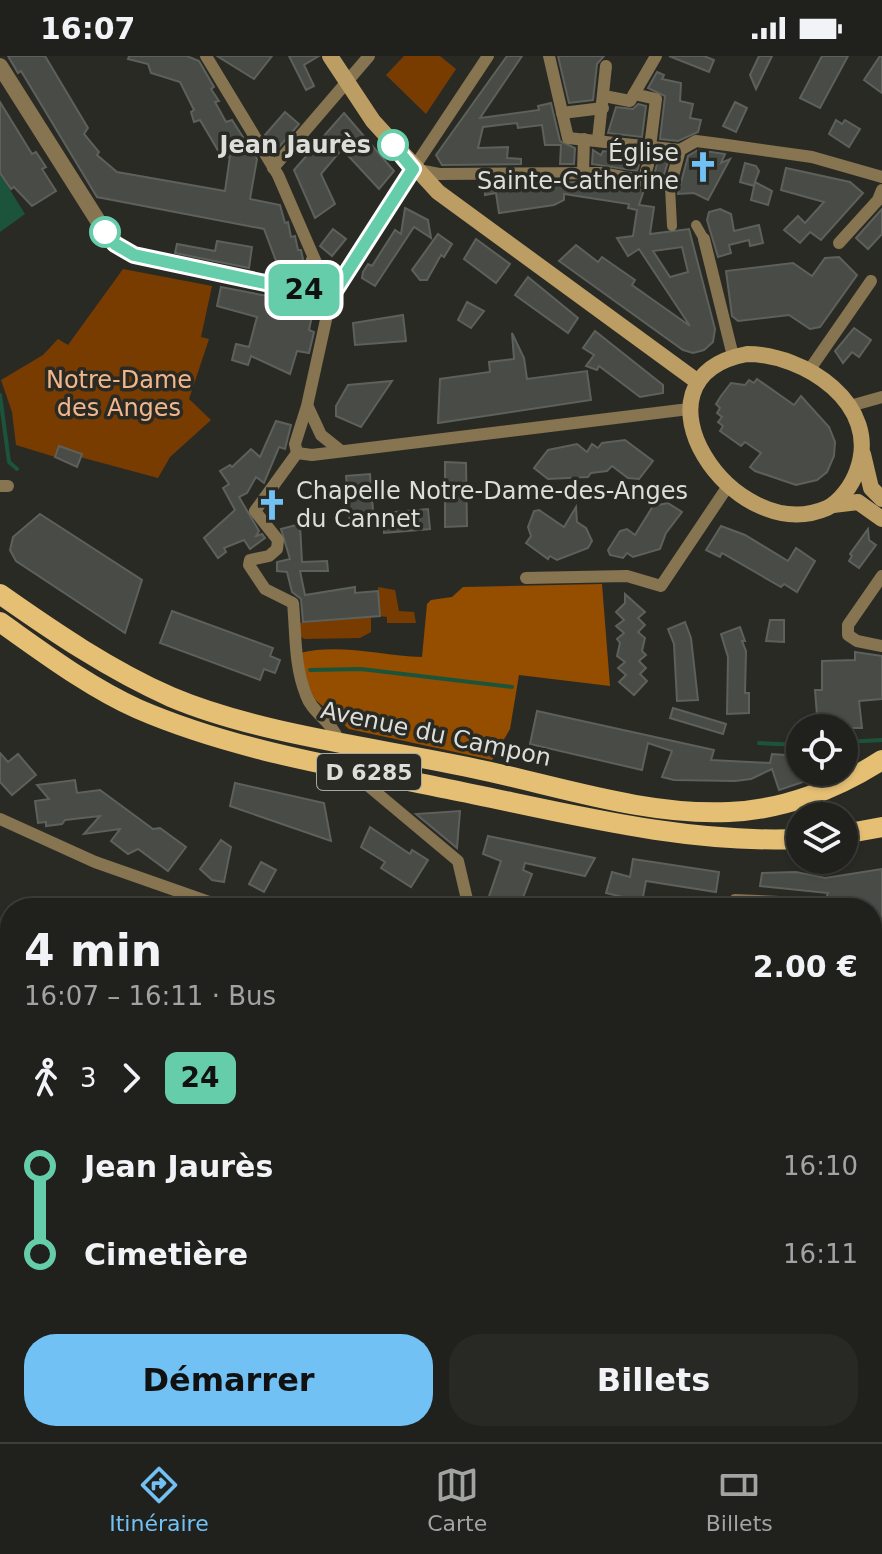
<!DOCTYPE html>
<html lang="fr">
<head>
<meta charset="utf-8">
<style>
	:root { --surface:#20201c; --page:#282825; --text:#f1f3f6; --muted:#a2a3a3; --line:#3d3e3b; --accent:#72c1f5 }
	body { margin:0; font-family:"DejaVu Sans",sans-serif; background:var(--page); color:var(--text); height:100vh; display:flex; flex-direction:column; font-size:30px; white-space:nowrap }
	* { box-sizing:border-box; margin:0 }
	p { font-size:26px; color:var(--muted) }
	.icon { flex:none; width:44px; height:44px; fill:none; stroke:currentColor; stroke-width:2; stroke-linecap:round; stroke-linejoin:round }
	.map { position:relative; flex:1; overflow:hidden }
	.details { position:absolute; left:0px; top:842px; width:882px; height:544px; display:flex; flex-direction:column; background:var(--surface); border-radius:32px 32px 0 0; box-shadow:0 2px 6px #0004,0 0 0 2px var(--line) }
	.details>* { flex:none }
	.badge { padding:0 16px; border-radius:12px; font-size:28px; line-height:52px }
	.tools { position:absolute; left:786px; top:658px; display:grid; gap:16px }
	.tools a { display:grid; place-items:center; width:72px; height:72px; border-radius:50%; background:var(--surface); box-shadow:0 2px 6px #0004,0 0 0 2px var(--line); font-size:40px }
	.map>.badge { position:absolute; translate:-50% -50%; box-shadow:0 0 0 4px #fff }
	.legs { display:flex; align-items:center; gap:12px; height:88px; padding:0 24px; font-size:26px }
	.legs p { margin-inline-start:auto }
	.summary { display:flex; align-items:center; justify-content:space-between; height:136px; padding:0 24px }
	h1 { font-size:44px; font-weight:700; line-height:60px }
	.primary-button { display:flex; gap:16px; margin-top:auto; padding:16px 24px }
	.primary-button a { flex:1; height:92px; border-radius:32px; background:var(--accent); color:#111; font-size:32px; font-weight:700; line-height:92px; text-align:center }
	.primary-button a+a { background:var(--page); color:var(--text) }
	ul { padding:0 24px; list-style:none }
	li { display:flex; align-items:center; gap:28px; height:88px; font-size:30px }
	li i { display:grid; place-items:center; width:12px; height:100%; margin:0 10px; background:currentColor }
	li i::after { content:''; width:20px; height:20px; margin:-10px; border:6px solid; border-radius:50%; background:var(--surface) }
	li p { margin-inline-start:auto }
	li:first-child i { background:linear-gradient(#0000 50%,currentColor 0) }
	li:last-child i { background:linear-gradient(currentColor 50%,#0000 0) }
	.status { display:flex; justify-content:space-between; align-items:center; height:56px; padding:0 40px; background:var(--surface); direction:ltr }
	.status svg { height:22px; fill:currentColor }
	.tabs { display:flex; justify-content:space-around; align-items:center; height:112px; border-top:2px solid var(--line); background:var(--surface); font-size:22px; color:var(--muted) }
	.tabs a { display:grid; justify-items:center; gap:4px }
	.tabs .active { color:var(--accent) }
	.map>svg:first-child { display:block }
	.green { fill:#783c00 }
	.forest { fill:#954d00 }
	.water { fill:#1c543b }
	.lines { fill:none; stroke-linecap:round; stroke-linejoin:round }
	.stream { stroke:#1c543b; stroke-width:4 }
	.building { fill:#484b46; stroke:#5d605b; stroke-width:2; fill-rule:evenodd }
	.pedestrian { stroke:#877451; stroke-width:10 }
	.minor { stroke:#877451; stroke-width:12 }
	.tertiary { stroke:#877451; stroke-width:16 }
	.secondary { stroke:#bc9e65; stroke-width:16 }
	.primary { stroke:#e5bf74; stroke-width:20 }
	.line-1-casing { stroke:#fff; stroke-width:18 }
	.line-1 { stroke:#66cdaa; stroke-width:12 }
	.stop-1-dot { fill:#fff; stroke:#66cdaa; stroke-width:4 }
	.labels { text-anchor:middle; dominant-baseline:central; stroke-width:7; stroke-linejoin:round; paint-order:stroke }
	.shield { fill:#2a2a25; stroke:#a7a7a3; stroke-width:2 }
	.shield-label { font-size:22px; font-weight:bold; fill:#ddddd9 }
	.stop-label { font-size:24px; font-weight:bold; fill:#ddddd9; stroke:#2a2a25; text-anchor:end }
	.poi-label { font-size:24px; fill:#ddddd9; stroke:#2a2a25; text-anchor:end }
	.park-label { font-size:24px; fill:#f2b68a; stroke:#2a2a25 }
	.street-label { font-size:24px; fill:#ddddd9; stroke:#2a2a25 }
</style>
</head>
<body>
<div class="status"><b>16:07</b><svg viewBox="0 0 49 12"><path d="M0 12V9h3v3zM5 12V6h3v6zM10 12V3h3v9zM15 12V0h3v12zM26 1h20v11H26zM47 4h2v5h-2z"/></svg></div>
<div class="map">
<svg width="882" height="1386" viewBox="0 0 882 1386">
	<rect width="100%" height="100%" fill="#2a2a25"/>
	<g class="green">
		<path d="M404,0H440L456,13L426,58L386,19Z"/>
		<path d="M123,213L212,230L201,281L209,283L189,343L211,364L170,401L158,422L80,401L81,398L59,390L55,401L16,389L12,356L1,324L43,299L58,283L68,289Z"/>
		<path d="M378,531L395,534L399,555L414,556L416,567H387V561L380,560Z"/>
		<path d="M371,561V576L360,582L304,583L300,580L298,567Z"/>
	</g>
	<path class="forest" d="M602,528L610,630L519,619L510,673L492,704L349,673L311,640L300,597C340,587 382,600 422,601L427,548L431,544L452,541L463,531Z"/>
	<path class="water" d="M0,118L25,158L0,176Z"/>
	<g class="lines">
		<g class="stream">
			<path d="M0,339L9,406L17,413"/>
			<path d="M310,614L361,613L512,631"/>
			<path d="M844,686L882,684"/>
			<path d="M759,687L800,689"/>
		</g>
	</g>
	<g class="building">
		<path d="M8,0H45L88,72L84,78L99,96L97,99L117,116L225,135L230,100L223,103L200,64L194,66L191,56L194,54L180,26L151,17L148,8L128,3L129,0H187L199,5L214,31L211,33L219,45L215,46L226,66L232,64L257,103L250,143L280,149L285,167L288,166L291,181L295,180L298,194H301L303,203L298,212L290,219L285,212L279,213L264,173L97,141L21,15L18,17Z"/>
		<path d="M217,0H272L254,23Z"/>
		<path d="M289,0H319L304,9L314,30L306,34Z"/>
		<path d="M507,0H522L480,62L539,54L538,50L551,47L560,85L575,92L574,108H560L561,89H545L542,69L518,72L517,67L483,71L478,92L508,91L507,102L521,103V108L442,109L436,99Z"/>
		<path d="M558,0H604L597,8L593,44L569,47Z"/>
		<path d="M669,0H704L714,4L709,16Z"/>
		<path d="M759,0H772L756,33L750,19Z"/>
		<path d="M822,0H848L820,52L800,42Z"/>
		<path d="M880,0H882V37L864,24Z"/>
		<path d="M657,16L664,19L662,23L681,27L680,45L693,48L690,62L701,64L698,76L678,85L660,83L665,40L648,32Z"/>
		<path d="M0,46L32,98L36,96L46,111L42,113L56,135L32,150L14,131L11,133L0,117Z"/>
		<path d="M735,46L747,52L736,76L723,70Z"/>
		<path d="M638,48L646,50L642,81L608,77L616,51L633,53Z"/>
		<path d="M285,56L299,68L279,91L265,79Z"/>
		<path d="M344,57L394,115L379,133L342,93L321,118L335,148L315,162L294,114Z"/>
		<path d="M836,64L842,68L845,64L860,73L849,91L829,78Z"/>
		<path d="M593,94L601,99L603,95L669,102L662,125L653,123L657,108L651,101L641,103L637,115L592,108Z"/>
		<path d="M698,94L725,98L721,107L730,103L708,144L694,137L678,138L688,100Z"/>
		<path d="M745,107L756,110L759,115L755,126L772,135L768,149L751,144L755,126L754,130L740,126Z"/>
		<path d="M786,112L850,126L863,137L821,184L810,176L800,187L784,174L798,160L805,167L824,146L781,134Z"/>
		<path d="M601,126L644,134L639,149L654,151L650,178L689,173L715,273L713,286L704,294L693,297L683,294L559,205L576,189L598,206L602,201L635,224L632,229L690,270L639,193L628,200L617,182L633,180L637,154L628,152L629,148L564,138V144L554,149L499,157L496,137L485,139L484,127ZM682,191L688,216L670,221L653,195Z"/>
		<path d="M405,152L428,164L431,182L414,171L375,230L362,222L363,216L368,208L372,210L395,174L401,178Z"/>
		<path d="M720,153L731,158L734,175L759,169L763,187L750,190L749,184L729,189L731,197L718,201L707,164L709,156Z"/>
		<path d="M882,153V178L868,193L856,182Z"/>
		<path d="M333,173L346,183L332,200L320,190Z"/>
		<path d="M438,178L452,188L444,201L441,199L427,224H420L412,214Z"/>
		<path d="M476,183L510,208L496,227L464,203Z"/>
		<path d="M217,185L252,191L249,212L175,197L177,188L215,195Z"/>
		<path d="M839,201L857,219L820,271L810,273L789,259L738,265L732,260L726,215L793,207L812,220L825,202Z"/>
		<path d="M528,221L578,262L568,277L515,239Z"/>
		<path d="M221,231L298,246V257L312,260L309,274L314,276L309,297L297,295L290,318L251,300L248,309L232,304L236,288L249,291L257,261L217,250Z"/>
		<path d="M467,246L484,255L471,272L458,264Z"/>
		<path d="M403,259L406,285L355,289L353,267Z"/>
		<path d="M854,272L871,284L859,301L852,296L843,307L835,295Z"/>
		<path d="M595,275L663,329V337L640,341L599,310L597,314L586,310L594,299L583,292Z"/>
		<path d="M512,277L524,302L527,323L587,315L591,344L438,367L440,323L490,316L489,306L514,303Z"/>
		<path d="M757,323L794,349L801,340L829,371L835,386L834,400L827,416L817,424L796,429L755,415L750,411L761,397L745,386L741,390L720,375L723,370L718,366L722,361L717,357L720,352L716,348L721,340L731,327L745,329L749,324L754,327Z"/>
		<path d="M392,325L361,371L336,360V350L348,329Z"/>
		<path d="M276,365L291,369L285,393L279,391L264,427L256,421L247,437L239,441L259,475L256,480L262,478L265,482L250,493L244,484L224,492L226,496L218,502L204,482L235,454L223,432L229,428L220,415L230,409L232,411L251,393L260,401Z"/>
		<path d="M625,384L653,405L639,423L628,422L612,410L607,415L591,417L588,421L548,423L534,412L548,394L577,388L587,396L592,388L598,392L602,387Z"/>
		<path d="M59,390L82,398L77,411L55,401Z"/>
		<path d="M445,406L466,407L467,470L445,471Z"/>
		<path d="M370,418L374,466L350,468L346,420Z"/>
		<path d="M668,447L682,456L666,477L660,493L633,501L627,497L623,502L610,499L608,494L620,475L627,473L635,479L653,450Z"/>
		<path d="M576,451L577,466L586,472L592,485L588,492L557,504L550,500L548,503L526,487L531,480L528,471L534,455L539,454L564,471Z"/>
		<path d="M428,453L430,473L384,477V457Z"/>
		<path d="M40,458L142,524L125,577L16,505L10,494L13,481Z"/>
		<path d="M300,468L302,506L327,505L328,515H300L305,539L355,531V537L378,535L380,560L303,566L301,543L292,536L287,516L277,515V506L290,503L281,473Z"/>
		<path d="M721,470L745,479L788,505L796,492L815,505L797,536L784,528L781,531L722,497L720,501L706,494Z"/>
		<path d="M868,473L869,484L876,489L859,512L849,505L852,500L850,498Z"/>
		<path d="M625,538L645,556L638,562L645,569L638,576L645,582L642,595L646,599L639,605L646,612L640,618L647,625L634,639L619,626L626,619L618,612L625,606L617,600L620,587L617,583L624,577L616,570L624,564L616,556L625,547Z"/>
		<path d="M172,555L273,592L270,600L280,604L275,617L264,613L260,624L160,587Z"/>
		<path d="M770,564H784V586L766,585Z"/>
		<path d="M685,566L691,582L698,644L677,645L674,588L668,573Z"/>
		<path d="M740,571L745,585H742L746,595L745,637H749V657L727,658L728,601L721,578Z"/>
		<path d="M855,596L882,600V643L859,645L862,672H818L815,634H822V605L855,604Z"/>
		<path d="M673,652L726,668L723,678L670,662Z"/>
		<path d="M537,655L714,694L711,704L770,707L772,698L800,700V716L827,718L779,734L772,713L751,723L735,725L674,724L662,721L672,695L648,687L642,714L530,688Z"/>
		<path d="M0,697L8,706L18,698L36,719L12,739L0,726Z"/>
		<path d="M75,724L77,737L100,734L153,773L160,772L186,791L168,815L138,793L128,798L111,785L120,773L84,778L100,760L65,764L62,768L46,770V766L38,767L35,745L49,743L37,729Z"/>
		<path d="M235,727L324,747L331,785L230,750Z"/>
		<path d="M460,755L457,792L416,758Z"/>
		<path d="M370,771L410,798L412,794L428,804L411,831L381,812L385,806L361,791Z"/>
		<path d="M488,780L595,802L585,820L525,807L523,814L532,818L519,852H485L501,805L483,798Z"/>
		<path d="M221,784L231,791L224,826L212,824L200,813Z"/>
		<path d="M633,803L719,816L716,836L646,825L641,851L631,843L606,837L612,816L630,821Z"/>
		<path d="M261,806L276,814L264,836L249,828Z"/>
		<path d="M882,813V862L872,858V852H854L826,842L828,837L760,830L762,817L796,816L825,822Z"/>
		<path d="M872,1051L882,1057V1102L877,1098L872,1103Z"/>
		<path d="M9,1126L10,1173L1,1197L0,1150Z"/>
		<path d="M872,1185L882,1191V1218L872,1229Z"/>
		<path d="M623,1376H659L658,1386H622Z"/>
		<path d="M683,1376H782L781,1386H683Z"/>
		<path d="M859,1376H882V1386H835Z"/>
	</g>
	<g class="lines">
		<g class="pedestrian">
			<path d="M670,131L672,170"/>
			<path d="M696,169L704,183"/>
		</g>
		<g class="minor">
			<path d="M206,0L278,119L331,241L307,350L295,388L297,397L255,455L278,484L277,493L269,500L250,504L249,509L265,533L293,547C296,578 294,609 306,639C312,657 332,665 338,684"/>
			<path d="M488,0L413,113L439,118L602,117L643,125L648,109"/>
			<path d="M549,0L568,82L680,94L696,85L727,89L812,101L882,121"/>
			<path d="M604,40L630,45L634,38"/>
			<path d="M562,57L603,52"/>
			<path d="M598,84L606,10"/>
			<path d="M650,91L656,43L634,38L656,0"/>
			<path d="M273,112L369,0"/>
			<path d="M583,116L584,83"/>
			<path d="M670,131L680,94"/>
			<path d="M704,183L733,300"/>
			<path d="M839,187L878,144L882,134"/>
			<path d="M290,232L303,224L313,202"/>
			<path d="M810,313L871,225"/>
			<path d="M850,350L882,341"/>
			<path d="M308,351L321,379L341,395"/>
			<path d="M297,397L312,399L689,353"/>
			<path d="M0,430H8"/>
			<path d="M882,520L848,569V579L857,585L882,590"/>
			<path d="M526,522L627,520L661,530L728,430"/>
			<path d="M353,717L458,805L469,852"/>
			<path d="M0,763L95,806L226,852"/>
			<path d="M729,852L735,844L803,847L816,852"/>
			<path d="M872,875L882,879"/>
			<path d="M0,1074L10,1078"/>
			<path d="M872,1174L882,1179"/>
			<path d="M0,1330L10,1317"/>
			<path d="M602,1376L603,1386"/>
			<path d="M74,1386L85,1376"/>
		</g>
		<path class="tertiary" d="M0,10L105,176L115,188L134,199L331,241L413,113"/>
		<g class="secondary">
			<path d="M330,0L373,65L438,136L698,326"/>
			<path d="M747,298C804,298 882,348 857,415C852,429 840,446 827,452C733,493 620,322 747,298Z"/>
			<path d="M863,398L871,432L882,443"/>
			<path d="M833,449L858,446L882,463"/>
		</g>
		<g class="primary">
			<path d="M0,538C54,576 110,614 171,641C258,678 379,692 472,712C555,729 644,760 729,756C783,754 837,733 882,704"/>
			<path d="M0,566C44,597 89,631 138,653C235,695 345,712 448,733C563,756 681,788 800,783"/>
			<path d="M844,778L882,771"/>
		</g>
	</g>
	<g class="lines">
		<defs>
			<path id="line-1" d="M105,176L115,188L134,199L331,241L413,113L393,89"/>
		</defs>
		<use href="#line-1" class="line-1-casing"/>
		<use href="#line-1" class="line-1"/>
	</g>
	<defs>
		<symbol id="church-bare" viewBox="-9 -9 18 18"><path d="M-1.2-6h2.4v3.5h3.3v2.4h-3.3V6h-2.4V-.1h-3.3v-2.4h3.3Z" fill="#72c1f5" stroke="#2a2a25" stroke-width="2.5" paint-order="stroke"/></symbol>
	</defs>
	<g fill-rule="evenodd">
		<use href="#church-bare" x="681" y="89" width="44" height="44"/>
		<use href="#church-bare" x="250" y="427" width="44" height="44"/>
	</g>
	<g class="stop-1-dot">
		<circle cx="393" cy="89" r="14"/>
		<circle cx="105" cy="176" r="14"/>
	</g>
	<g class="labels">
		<rect class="shield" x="317" y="698" width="104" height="36" rx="6"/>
		<g class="shield-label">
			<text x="369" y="716">D 6285</text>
		</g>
		<g class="stop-label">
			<text x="371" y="89">Jean Jaurès</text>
		</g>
		<g class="poi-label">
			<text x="679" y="97">Église<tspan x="679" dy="28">Sainte-Catherine</tspan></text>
			<text x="296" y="435" text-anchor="start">Chapelle Notre-Dame-des-Anges<tspan x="296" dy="28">du Cannet</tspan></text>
		</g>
		<g class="park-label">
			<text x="119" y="324">Notre-Dame<tspan x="119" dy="28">des Anges</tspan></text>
		</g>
		<g class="street-label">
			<text transform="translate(436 678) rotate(12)">Avenue du Campon</text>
		</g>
	</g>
</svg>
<div class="tools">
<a><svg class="icon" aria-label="locate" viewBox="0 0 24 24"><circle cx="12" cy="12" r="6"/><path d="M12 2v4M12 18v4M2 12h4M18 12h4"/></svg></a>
<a><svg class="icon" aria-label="layers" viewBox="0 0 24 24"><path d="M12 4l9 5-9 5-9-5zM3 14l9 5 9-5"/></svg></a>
</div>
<b class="badge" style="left:304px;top:234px;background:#66cdaa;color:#111">24</b>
<section class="details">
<div class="summary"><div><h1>4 min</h1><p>16:07 – 16:11 · Bus</p></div><b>2.00 €</b></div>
<div class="legs"><svg class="icon" aria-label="walk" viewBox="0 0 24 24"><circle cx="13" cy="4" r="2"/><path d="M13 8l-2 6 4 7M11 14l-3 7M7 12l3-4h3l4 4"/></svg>3<svg class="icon" aria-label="forward" viewBox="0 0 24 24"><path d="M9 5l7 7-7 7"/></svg><b class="badge" style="background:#66cdaa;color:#111">24</b></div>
<ul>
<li><i style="color:#66cdaa"></i><b>Jean Jaurès</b><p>16:10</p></li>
<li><i style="color:#66cdaa"></i><b>Cimetière</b><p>16:11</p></li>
</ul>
<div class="primary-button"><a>Démarrer</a><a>Billets</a></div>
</section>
</div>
<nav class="tabs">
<a class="active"><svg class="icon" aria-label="directions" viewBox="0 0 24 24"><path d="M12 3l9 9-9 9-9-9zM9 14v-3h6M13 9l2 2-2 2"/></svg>Itinéraire</a>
<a><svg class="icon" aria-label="map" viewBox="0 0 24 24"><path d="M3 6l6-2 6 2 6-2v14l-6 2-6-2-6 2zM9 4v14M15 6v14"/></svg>Carte</a>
<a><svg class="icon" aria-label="tickets" viewBox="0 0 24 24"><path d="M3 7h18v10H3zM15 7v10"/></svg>Billets</a>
</nav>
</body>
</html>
